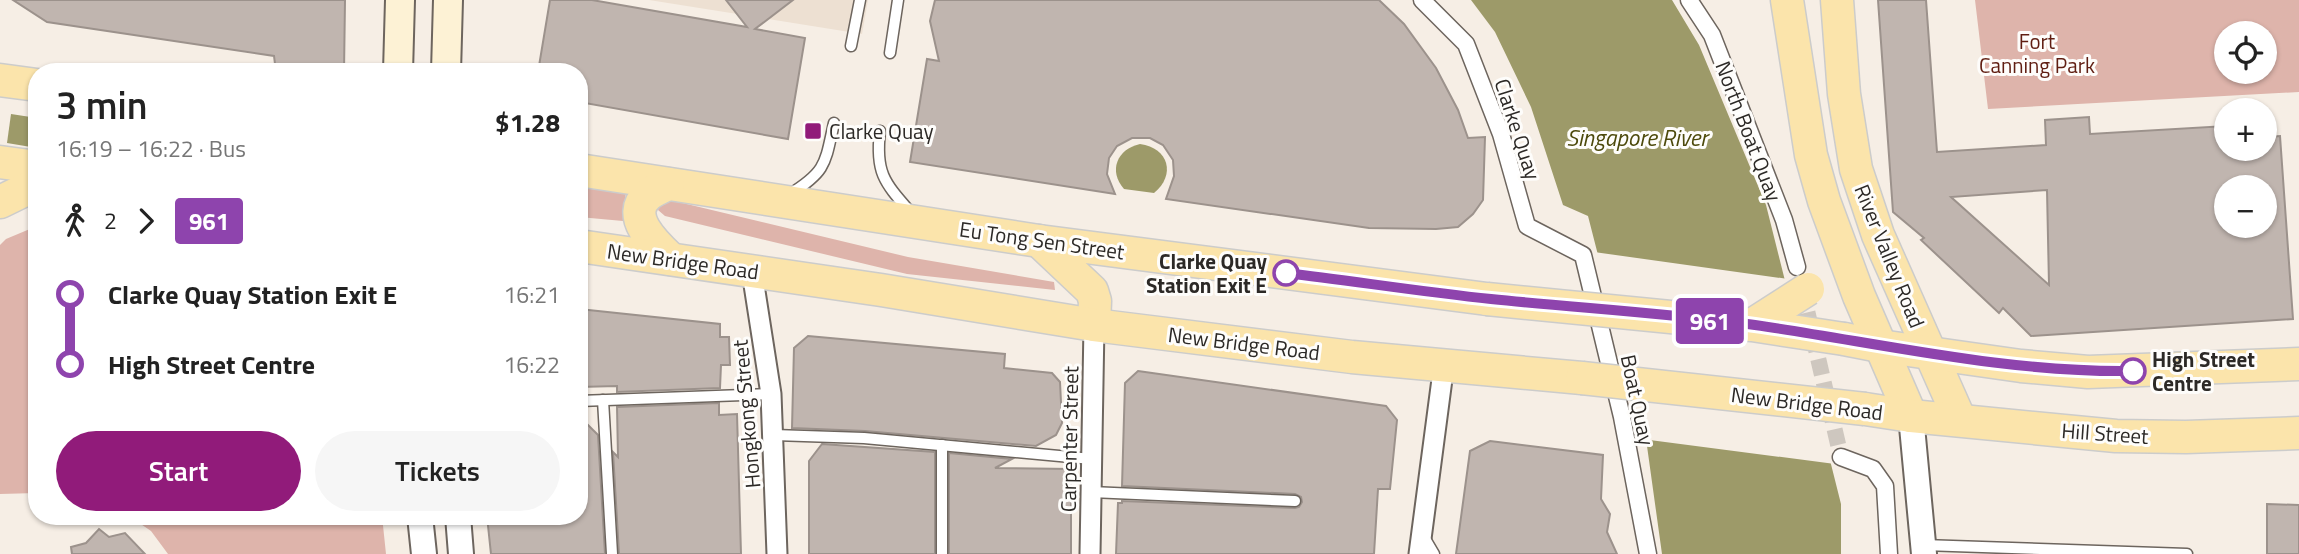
<!DOCTYPE html>
<html lang="en">
<head>
<meta charset="utf-8">
<style>
	:root { --surface:#fff; --page:#f6f6f6; --text:#222; --muted:#767676; --accent:#911b7a }
	body { margin:0; font-family:"Titillium Web",sans-serif; background:var(--page); color:var(--text); height:100vh; display:flex; flex-direction:column; font-size:26px; white-space:nowrap }
	* { box-sizing:border-box; margin:0 }
	p { font-size:23px; color:var(--muted) }
	.icon { flex:none; width:38px; height:38px; fill:none; stroke:currentColor; stroke-width:2; stroke-linecap:round; stroke-linejoin:round }
	.map { position:relative; flex:1; overflow:hidden }
	.panel { position:absolute; left:28px; top:63px; width:560px; height:462px; display:flex; flex-direction:column; background:var(--surface); border-radius:28px; box-shadow:0 2px 5px #0004 }
	.panel>* { flex:none }
	.badge { padding:0 14px; border-radius:5px; font-size:24px; line-height:46px }
	.fabs { position:absolute; left:2214px; top:21px; display:grid; gap:14px }
	.fabs a { display:grid; place-items:center; width:63px; height:63px; border-radius:50%; background:var(--surface); box-shadow:0 2px 5px #0004; font-size:35px }
	.map>.badge { position:absolute; translate:-50% -50%; box-shadow:0 0 0 4px #fff }
	.legs { display:flex; align-items:center; gap:10px; height:77px; padding:0 28px; font-size:23px }
	.legs p { margin-inline-start:auto }
	.overview { display:flex; align-items:center; justify-content:space-between; height:119px; padding:0 28px }
	h1 { font-size:38px; font-weight:600; line-height:52px }
	.primary-button { display:flex; gap:14px; margin-top:auto; padding:14px 28px }
	.primary-button a { flex:1; height:80px; border-radius:42px; background:var(--accent); color:#fff; font-size:28px; font-weight:600; line-height:80px; text-align:center }
	.primary-button a+a { background:var(--page); color:var(--text) }
	ul { padding:0 28px; list-style:none }
	li { display:flex; align-items:center; gap:24px; height:70px; font-size:26px }
	li i { display:grid; place-items:center; width:10px; height:100%; margin:0 9px; background:currentColor }
	li i::after { content:''; width:18px; height:18px; margin:-9px; border:5px solid; border-radius:50%; background:var(--surface) }
	li p { margin-inline-start:auto }
	li:first-child i { background:linear-gradient(#0000 50%,currentColor 0) }
	li:last-child i { background:linear-gradient(currentColor 50%,#0000 0) }
	.map>svg:first-child { display:block }
	.built { fill:#ede0d2 }
	.green { fill:#deb4ab; fill-rule:evenodd }
	.water { fill:#9d9a69 }
	.pier { fill:#f6eee5 }
	.building { fill:#c0b5af; stroke:#9c928c; stroke-width:2; fill-rule:evenodd }
	.lines { fill:none; stroke-linecap:round; stroke-linejoin:round }
	.pedestrian-tunnel { stroke:#cec7bf; stroke-width:16; stroke-dasharray:16 8; stroke-linecap:butt }
	.service-casing { stroke:#6d655e; stroke-width:13 }
	.pedestrian-casing { stroke:#6d655e; stroke-width:19 }
	.minor-casing { stroke:#6d655e; stroke-width:23 }
	.tertiary-casing { stroke:#6d655e; stroke-width:28 }
	.secondary-casing { stroke:#6d655e; stroke-width:32 }
	.primary-casing { stroke:#cccccb; stroke-width:35 }
	.service { stroke:#fff; stroke-width:10 }
	.pedestrian { stroke:#fff; stroke-width:16 }
	.minor { stroke:#fff; stroke-width:19 }
	.tertiary { stroke:#fff; stroke-width:24 }
	.secondary { stroke:#fdf2d5; stroke-width:28 }
	.primary { stroke:#fbe4ab; stroke-width:32 }
	.primary-bridge-casing { stroke:#cccccb; stroke-width:35; stroke-linecap:butt }
	.primary-bridge { stroke:#fbe4ab; stroke-width:32 }
	.line-1-casing { stroke:#fff; stroke-width:16 }
	.line-1 { stroke:#8e44ad; stroke-width:10 }
	.poi-dot { fill:#911b7a; stroke:#fefdfb; stroke-width:2.5 }
	.stop-1-dot { fill:#fff; stroke:#8e44ad; stroke-width:3.5 }
	.labels { text-anchor:middle; dominant-baseline:central; stroke-width:6; stroke-linejoin:round; paint-order:stroke }
	.park-label { font-size:21px; fill:#601e12; stroke:#fefdfb }
	.street-label { font-size:21px; fill:#2c2926; stroke:#fefdfb }
	.poi-label { font-size:21px; fill:#2c2926; stroke:#fefdfb; text-anchor:start }
	.stop-label { font-size:21px; font-weight:bold; fill:#2c2926; stroke:#fefdfb; text-anchor:end }
	.water-label { font-size:23px; font-style:italic; fill:#4d4a0c; stroke:#fefdfb }
</style>
</head>
<body>
<div class="map">
<svg width="2299" height="554" viewBox="0 0 2299 554">
	<rect width="100%" height="100%" fill="#f6eee5"/>
	<path class="built" d="M649,0H868L862,34Z"/>
	<g class="green">
		<path d="M1975,0H2299V92L1988,109ZM2264,33V72H2226V33Z"/>
		<path d="M579,186L626,192L623,221L579,217Z"/>
		<path d="M670,200L908,257L1054,282L1055,290L907,274L665,216L658,210L661,201Z"/>
		<path d="M37,226V493L0,494V245L6,239Z"/>
		<path d="M129,516H382L386,554H168L151,531Z"/>
	</g>
	<g class="water">
		<path d="M1471,0H1672L1699,45L1766,205L1841,504V554H1662L1647,446L1588,216L1563,205L1531,107L1495,32Z"/>
		<path d="M11,114L37,118V148L7,143Z"/>
		<path d="M1140,144C1169,148 1176,175 1154,193L1124,189C1108,171 1117,149 1140,144Z"/>
	</g>
	<path class="pier" d="M1594,252L1788,279L1835,464L1642,439Z"/>
	<g class="building">
		<path d="M13,0H345L344,72H276L274,56L47,22Z"/>
		<path d="M550,0H592L747,27L726,0H793L755,29L805,38L788,139L579,102V72H538Z"/>
		<path d="M935,0H1379L1404,24L1436,68L1458,110L1468,138L1485,137L1483,200L1473,214L1458,227L1436,229L1369,228L1166,199L1174,176L1173,160L1163,145L1150,138H1132L1117,146L1109,158L1107,174L1115,194L910,162L927,59L939,61L930,21Z"/>
		<path d="M1878,0H1926L1937,152L2046,145L2045,120L2089,117L2090,134L2226,126V149H2264V137L2280,136L2293,319L2031,336L2003,308L1999,313L1921,240L1924,238L1893,212ZM2226,187H2264V226H2226ZM2047,190L2049,285L1951,197Z"/>
		<path d="M579,309L720,324V337H729L730,365H721L720,388L617,392V386L579,387Z"/>
		<path d="M808,336L1005,354L1004,368L1052,373L1060,382L1062,423L1056,435L1036,446L865,431L792,428L794,348Z"/>
		<path d="M1138,371L1386,406L1397,420L1390,489H1378L1374,554H1116L1118,503H1122V501L1295,508L1299,507L1302,502L1301,497L1295,494L1122,486L1125,383Z"/>
		<path d="M719,403V415L737,414L741,554H619L613,452L618,457L617,407Z"/>
		<path d="M579,416L598,435L605,554H491L487,516H579Z"/>
		<path d="M1490,441L1603,455L1601,499L1610,514L1607,532L1617,554H1456L1470,451Z"/>
		<path d="M822,444L935,452V554H809V461Z"/>
		<path d="M949,453L1012,459L995,468L1071,469V554H949Z"/>
		<path d="M2267,504L2299,505V554H2267Z"/>
		<path d="M99,529L109,537L125,533L145,554H72L71,547L86,543Z"/>
	</g>
	<g class="lines">
		<path class="pedestrian-tunnel" d="M1802,289L1841,457"/>
		<defs>
			<g id="service">
				<path d="M851,46L860,0"/>
				<path d="M890,53L898,0"/>
				<path d="M880,131C875,174 885,183 912,214"/>
				<path d="M790,194C827,171 825,163 834,123"/>
				<path d="M603,400L612,554"/>
				<path d="M579,401L771,394"/>
				<path d="M774,435L864,438L1092,459"/>
				<path d="M1091,492L1295,501"/>
				<path d="M1424,537L1434,554"/>
				<path d="M1923,545L2187,554"/>
				<path d="M942,554V445"/>
			</g>
			<g id="pedestrian">
				<path d="M1422,0L1466,44L1501,134L1527,226L1583,255L1622,417L1648,554"/>
				<path d="M1689,0L1712,35L1784,220L1797,267"/>
				<path d="M1841,457L1873,469L1885,486L1889,554"/>
			</g>
			<g id="minor">
				<path d="M752,272L771,394L777,554"/>
				<path d="M1090,554L1094,325"/>
				<path d="M1419,554L1444,364"/>
			</g>
			<g id="tertiary">
				<path d="M1911,416L1924,554"/>
				<path d="M420,516L424,554"/>
				<path d="M458,516L461,554"/>
			</g>
			<g id="secondary">
				<path d="M398,72L400,0"/>
				<path d="M446,72L448,0"/>
			</g>
			<g id="primary">
				<path d="M1787,0L1811,155L1824,201L1859,296L1911,416"/>
				<path d="M1837,0L1844,94L1856,169L1878,235L1960,420"/>
				<path d="M0,80L37,85"/>
				<path d="M0,162L37,167"/>
				<path d="M579,170L1039,241L1487,299"/>
				<path d="M668,184C662,187 654,190 648,195C624,216 656,245 671,259"/>
				<path d="M0,202L37,184"/>
				<path d="M1039,241L1092,291L1095,301L1094,325"/>
				<path d="M579,246L881,290L1094,325L1352,357L1582,378"/>
				<path d="M1844,339L1880,346L2021,366L2088,372L2299,364"/>
				<path d="M1865,409L1911,416L2116,436L2186,437L2299,433"/>
			</g>
		</defs>
		<use href="#service" class="service-casing"/>
		<use href="#pedestrian" class="pedestrian-casing"/>
		<use href="#minor" class="minor-casing"/>
		<use href="#tertiary" class="tertiary-casing"/>
		<use href="#secondary" class="secondary-casing"/>
		<use href="#primary" class="primary-casing"/>
		<use href="#service" class="service"/>
		<use href="#pedestrian" class="pedestrian"/>
		<use href="#minor" class="minor"/>
		<use href="#tertiary" class="tertiary"/>
		<use href="#secondary" class="secondary"/>
		<use href="#primary" class="primary"/>
		<defs>
			<g id="primary-bridge">
				<path d="M1487,299L1752,325L1844,339"/>
				<path d="M1752,325L1808,289"/>
				<path d="M1582,378L1865,409"/>
			</g>
		</defs>
		<use href="#primary-bridge" class="primary-bridge-casing"/>
		<use href="#primary-bridge" class="primary-bridge"/>
	</g>
	<g class="lines">
		<defs>
			<path id="line-1" d="M1286,273C1354,281 1422,292 1491,299C1579,308 1667,313 1755,325C1880,343 2006,373 2133,371"/>
		</defs>
		<use href="#line-1" class="line-1-casing"/>
		<use href="#line-1" class="line-1"/>
	</g>
	<rect class="poi-dot" x="804" y="122" width="18" height="18" rx="3.5"/>
	<g class="stop-1-dot">
		<circle cx="1286" cy="273" r="12"/>
		<circle cx="2133" cy="371" r="12"/>
	</g>
	<g class="labels">
		<g class="park-label">
			<text x="2037" y="41">Fort<tspan x="2037" dy="24">Canning Park</tspan></text>
		</g>
		<g class="street-label">
			<text transform="translate(1518 129) rotate(72)">Clarke Quay</text>
			<text transform="translate(1749 131) rotate(69)">North Boat Quay</text>
			<text transform="translate(1042 240) rotate(8)">Eu Tong Sen Street</text>
			<text transform="translate(1890 256) rotate(68)">River Valley Road</text>
			<text transform="translate(683 261) rotate(8)">New Bridge Road</text>
			<text transform="translate(1244 343) rotate(7)">New Bridge Road</text>
			<text transform="translate(1638 400) rotate(78)">Boat Quay</text>
			<text transform="translate(1807 403) rotate(7)">New Bridge Road</text>
			<text transform="translate(746 414) rotate(-95)">Hongkong Street</text>
			<text transform="translate(2105 433) rotate(4)">Hill Street</text>
			<text transform="translate(1069 439) rotate(-89)">Carpenter Street</text>
		</g>
		<g class="poi-label">
			<text x="829" y="131">Clarke Quay</text>
		</g>
		<g class="stop-label">
			<text x="1267" y="261">Clarke Quay<tspan x="1267" dy="24">Station Exit E</tspan></text>
			<text x="2152" y="359" text-anchor="start">High Street<tspan x="2152" dy="24">Centre</tspan></text>
		</g>
		<g class="water-label">
			<text x="1637" y="137">Singapore River</text>
		</g>
	</g>
</svg>
<div class="fabs">
<a><svg class="icon" aria-label="locate" viewBox="0 0 24 24"><circle cx="12" cy="12" r="6"/><path d="M12 2v4M12 18v4M2 12h4M18 12h4"/></svg></a>
<a>+</a>
<a>−</a>
</div>
<b class="badge" style="left:1710px;top:321px;background:#8e44ad;color:#fff">961</b>
<section class="panel">
<div class="overview"><div><h1>3 min</h1><p>16:19 – 16:22 · Bus</p></div><b>$1.28</b></div>
<div class="legs"><svg class="icon" aria-label="walk" viewBox="0 0 24 24"><circle cx="13" cy="4" r="2"/><path d="M13 8l-2 6 4 7M11 14l-3 7M7 12l3-4h3l4 4"/></svg>2<svg class="icon" aria-label="forward" viewBox="0 0 24 24"><path d="M9 5l7 7-7 7"/></svg><b class="badge" style="background:#8e44ad;color:#fff">961</b></div>
<ul>
<li><i style="color:#8e44ad"></i><b>Clarke Quay Station Exit E</b><p>16:21</p></li>
<li><i style="color:#8e44ad"></i><b>High Street Centre</b><p>16:22</p></li>
</ul>
<div class="primary-button"><a>Start</a><a>Tickets</a></div>
</section>
</div>
</body>
</html>
